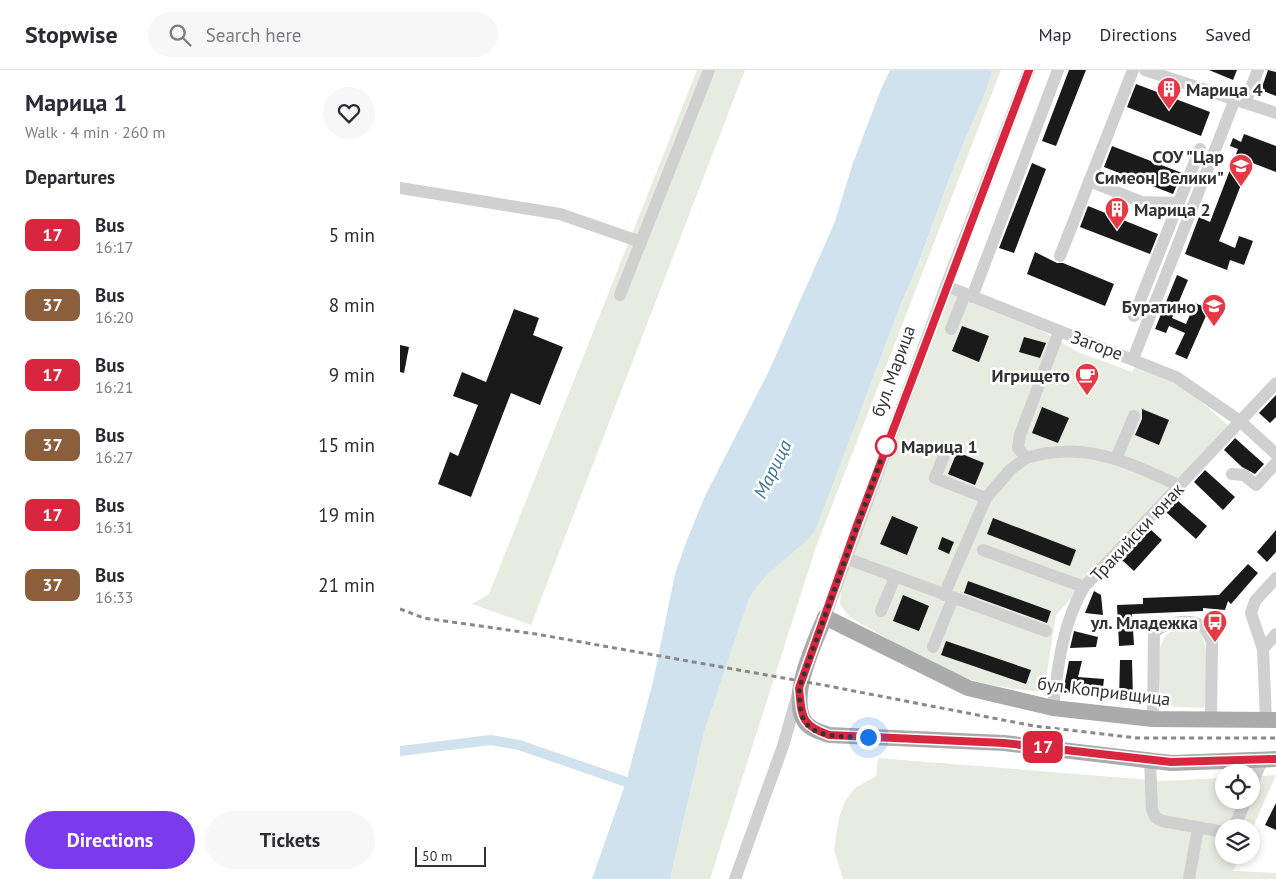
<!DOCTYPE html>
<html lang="en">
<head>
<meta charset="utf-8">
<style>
	:root { --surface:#fff; --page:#f7f7f7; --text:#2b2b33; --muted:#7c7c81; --line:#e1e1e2; --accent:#7c3aed }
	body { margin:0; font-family:"PT Sans",sans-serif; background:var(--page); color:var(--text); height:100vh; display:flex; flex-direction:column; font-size:19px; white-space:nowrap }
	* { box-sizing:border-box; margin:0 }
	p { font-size:16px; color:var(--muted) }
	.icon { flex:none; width:28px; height:28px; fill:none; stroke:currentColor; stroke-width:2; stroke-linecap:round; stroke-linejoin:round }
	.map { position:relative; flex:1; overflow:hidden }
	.sheet { display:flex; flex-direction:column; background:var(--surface); width:400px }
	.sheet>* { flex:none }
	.badge { padding:0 10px; border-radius:8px; font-size:18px; line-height:32px }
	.controls { position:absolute; left:815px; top:694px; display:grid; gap:10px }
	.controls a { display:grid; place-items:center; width:45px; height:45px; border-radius:50%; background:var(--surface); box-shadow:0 2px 8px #0003; font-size:25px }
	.scale { position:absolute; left:15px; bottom:12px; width:71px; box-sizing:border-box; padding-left:5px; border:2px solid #333; border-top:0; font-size:14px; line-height:18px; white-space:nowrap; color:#333; -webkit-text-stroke:4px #fff; paint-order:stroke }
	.you { position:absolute; width:25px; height:25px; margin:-12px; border:4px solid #fff; border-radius:50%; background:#1a73e8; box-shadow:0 0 0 8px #1a73e833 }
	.map>.badge { position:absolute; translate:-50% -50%; box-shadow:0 0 0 2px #fff }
	h2 { padding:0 25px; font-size:19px; line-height:45px }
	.round { display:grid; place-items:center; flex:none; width:52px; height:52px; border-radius:26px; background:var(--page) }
	.summary { display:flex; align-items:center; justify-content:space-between; height:85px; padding:0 25px }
	h1 { font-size:24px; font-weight:700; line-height:38px }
	.primary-button { display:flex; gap:10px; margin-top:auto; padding:10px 25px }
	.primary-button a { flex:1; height:58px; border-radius:30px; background:var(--accent); color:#fff; font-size:20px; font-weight:700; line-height:58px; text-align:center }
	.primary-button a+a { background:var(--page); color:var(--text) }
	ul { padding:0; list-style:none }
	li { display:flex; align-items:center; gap:15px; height:70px; padding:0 25px }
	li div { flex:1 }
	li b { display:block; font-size:19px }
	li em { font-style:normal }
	li .badge { min-width:55px; font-weight:700; text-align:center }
	header { display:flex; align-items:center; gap:30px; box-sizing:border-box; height:70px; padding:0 25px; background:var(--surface); border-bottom:1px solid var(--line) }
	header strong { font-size:24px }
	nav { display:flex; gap:28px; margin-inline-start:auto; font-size:18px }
	.search { width:350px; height:45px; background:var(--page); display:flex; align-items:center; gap:12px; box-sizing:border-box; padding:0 18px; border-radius:28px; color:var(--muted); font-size:19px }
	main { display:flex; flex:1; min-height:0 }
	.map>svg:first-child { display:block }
	.green { fill:#e6ecdf }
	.water { fill:#cfe2ee }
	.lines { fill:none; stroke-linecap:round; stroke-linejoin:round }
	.canal { stroke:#cfe2ee; stroke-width:10 }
	.building { fill:#1a1a1a }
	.minor { stroke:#d0d0d0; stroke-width:12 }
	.major { stroke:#ababab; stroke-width:16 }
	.rail { stroke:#888; stroke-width:3; stroke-dasharray:5 4; stroke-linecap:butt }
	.line-casing { stroke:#fff; stroke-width:11 }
	.line { stroke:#d7263d; stroke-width:8 }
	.walk { stroke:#333; stroke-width:5; stroke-dasharray:0 9 }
	.stop-dot { fill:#fff; stroke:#d7263d; stroke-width:2.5 }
	.labels { text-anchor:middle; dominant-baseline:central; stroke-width:5; stroke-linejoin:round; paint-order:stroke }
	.poi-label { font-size:18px; font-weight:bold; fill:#333; stroke:#fff; text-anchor:end }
	.street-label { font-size:18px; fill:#333; stroke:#fff }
	.stop-label { font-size:18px; font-weight:bold; fill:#333; stroke:#fff; text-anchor:start }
	.water-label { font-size:19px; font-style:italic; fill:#3f7597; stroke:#fff }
</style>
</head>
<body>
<header>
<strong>Stopwise</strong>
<div class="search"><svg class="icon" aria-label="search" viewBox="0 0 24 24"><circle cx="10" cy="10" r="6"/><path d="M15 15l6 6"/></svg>Search here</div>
<nav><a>Map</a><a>Directions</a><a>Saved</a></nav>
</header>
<main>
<section class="sheet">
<div class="summary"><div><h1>Марица 1</h1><p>Walk · 4 min · 260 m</p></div><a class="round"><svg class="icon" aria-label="heart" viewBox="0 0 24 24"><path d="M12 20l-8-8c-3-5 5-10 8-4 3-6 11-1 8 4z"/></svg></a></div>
<h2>Departures</h2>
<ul>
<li><span class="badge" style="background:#d7263d;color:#fff">17</span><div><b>Bus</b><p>16:17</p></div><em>5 min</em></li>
<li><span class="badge" style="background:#8b5e3c;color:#fff">37</span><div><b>Bus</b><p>16:20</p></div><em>8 min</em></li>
<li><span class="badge" style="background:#d7263d;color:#fff">17</span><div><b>Bus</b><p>16:21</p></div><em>9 min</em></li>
<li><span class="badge" style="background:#8b5e3c;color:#fff">37</span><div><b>Bus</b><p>16:27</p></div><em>15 min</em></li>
<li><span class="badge" style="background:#d7263d;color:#fff">17</span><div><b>Bus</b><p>16:31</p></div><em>19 min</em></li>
<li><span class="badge" style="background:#8b5e3c;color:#fff">37</span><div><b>Bus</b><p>16:33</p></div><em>21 min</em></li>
</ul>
<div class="primary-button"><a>Directions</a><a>Tickets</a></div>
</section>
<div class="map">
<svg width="876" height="809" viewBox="0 0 876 809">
	<rect width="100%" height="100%" fill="#fff"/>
	<g class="green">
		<path d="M297,0H345L131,555L72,534L89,524Z"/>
		<path d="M592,0H601L416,477L310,809H270L304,662L349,529C364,501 395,485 415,460L502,231C523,188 537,141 554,96C566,63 582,33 592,0Z"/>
		<path d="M550,224L639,259L678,282L732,302L738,291L776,310L828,355L656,545L644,622C609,619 572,613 540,598C509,582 480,564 450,547L440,535L441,515Z"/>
		<path d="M796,560C812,567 806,619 806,636L802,638L765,636L761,630C760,613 752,567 773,561C780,559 789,560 796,560Z"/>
		<path d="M478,688L763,711L824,708V730H851V707L876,705L851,762V758H824V785H841L833,801L876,803V809H443L434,780L439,748L445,731L455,718L476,706Z"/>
	</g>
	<path class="water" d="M490,0H592C584,31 568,59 557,89C538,136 524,185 502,231L415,461C395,485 364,501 349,529L304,662L270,809H192L226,712L253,612L275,504L287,470L305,426L368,303L434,154L453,93L481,19Z"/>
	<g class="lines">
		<path class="canal" d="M0,681L91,670L119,675L238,716"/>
	</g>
	<g class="building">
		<path d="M669,0H686L656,76L642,71Z"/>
		<path d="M809,0H837L833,10Z"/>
		<path d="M868,0L876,2V26L861,20Z"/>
		<path d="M736,14L810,42L801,66L727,37Z"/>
		<path d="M844,64L876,76V102L850,92L819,171L835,178L839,166L853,171L844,195L830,190L827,200L785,184L799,147L810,152L838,79L830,76L833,68L841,72Z"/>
		<path d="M712,76L782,103L773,124L704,97Z"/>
		<path d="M632,93L646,99L614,183L599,178Z"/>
		<path d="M688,136L758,164L750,184L680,157Z"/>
		<path d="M635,182L657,193H663L714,214L705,236L627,204Z"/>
		<path d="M777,205L788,210L772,248L786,254L795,233L809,239L787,289L775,284L785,263L769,256L766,263L755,259Z"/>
		<path d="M114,239L139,248L133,265L163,277L140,335L111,323L71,427L38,414L50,382L58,386L78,335L53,326L62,302L86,312Z"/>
		<path d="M562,256L589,266L579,292L552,281Z"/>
		<path d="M624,267L646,273L640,288L619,282Z"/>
		<path d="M0,275L9,277L4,303L0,302Z"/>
		<path d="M876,325V347L870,353L859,343Z"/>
		<path d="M642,337L669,348L658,373L632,363Z"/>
		<path d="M742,339L769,350L759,375L735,365L742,349Z"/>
		<path d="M835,368L864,394L855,404L842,397L824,380Z"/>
		<path d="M557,382L584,393L575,415L548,404Z"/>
		<path d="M805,400L835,427L823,440L794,412Z"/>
		<path d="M777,430L807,456L796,469L766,442Z"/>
		<path d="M492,446L518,457L507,485L480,474Z"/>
		<path d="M593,448L676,480L670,496L587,464Z"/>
		<path d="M750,459L762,470L734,501L722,490Z"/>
		<path d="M876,460V482L867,492L857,482Z"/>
		<path d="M542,467L554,472L549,484L538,479Z"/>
		<path d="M848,494L858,503L831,534L828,531L825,540L803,538V541L732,544L734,575L719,576L717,535L743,534V528L819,525Z"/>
		<path d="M568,511L651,541L647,553L564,523Z"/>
		<path d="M694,521L701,525L703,545L685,543Z"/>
		<path d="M503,525L529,536L519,561L493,551Z"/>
		<path d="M674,561L698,567L696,577L670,578Z"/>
		<path d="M546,571L631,600L626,614L541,585Z"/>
		<path d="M720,590H732L733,629L719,630Z"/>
		<path d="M669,591H682L678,607L704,609L702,626L663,622Z"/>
		<path d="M876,733V760L865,755Z"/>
	</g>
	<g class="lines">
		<g class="minor">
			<path d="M745,0L876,43"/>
			<path d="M845,33L858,0"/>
			<path d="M689,111L742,132L779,133"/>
			<path d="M0,118L160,144L241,172"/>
			<path d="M660,186L733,0"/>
			<path d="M546,216L776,307L840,351L876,384"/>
			<path d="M220,225L309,0"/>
			<path d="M572,227L658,0"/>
			<path d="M734,246L800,79"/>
			<path d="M551,259L565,224"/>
			<path d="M659,262L620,365L618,378L626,388C684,370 728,392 780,416"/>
			<path d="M733,289L835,29"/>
			<path d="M546,380L535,408L586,428"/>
			<path d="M716,389L734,346"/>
			<path d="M832,404L844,405L856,415L876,393"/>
			<path d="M583,480L684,517"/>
			<path d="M445,488L646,561"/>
			<path d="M544,525L586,428L610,400L626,388"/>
			<path d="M481,541L495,507"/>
			<path d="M425,547L546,216L629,0"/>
			<path d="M533,577L553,528"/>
			<path d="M863,579L876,564"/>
			<path d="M653,638C658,595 662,555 684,517L876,313"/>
			<path d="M753,649L754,563C763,553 788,548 800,555C806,558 808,564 812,571L811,650"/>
			<path d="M866,650L863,579L851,543L855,531L876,508"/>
			<path d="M750,691L752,740L755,747L762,751L824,762"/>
			<path d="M851,717L862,690"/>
			<path d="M831,758L836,753L846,730"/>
			<path d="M335,809L383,676L397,627"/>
			<path d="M789,809L798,758"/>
		</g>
		<path class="major" d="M876,650L753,649L653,638L568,618L425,547C415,572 388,627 405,652C411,660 421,662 429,665L604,673L771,693L876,689"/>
		<path class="rail" d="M0,539L24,548L136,564L423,615L634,656L737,668H876"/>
	</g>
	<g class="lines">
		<defs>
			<path id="line" d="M629,0L456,458L399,618C402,646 400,655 429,665L604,673L771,692L876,689"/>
		</defs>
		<use href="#line" class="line-casing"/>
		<use href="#line" class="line"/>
		<path class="walk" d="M468,667C450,666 417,670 405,652C399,643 400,628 399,618L487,373L486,376"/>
	</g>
	<defs>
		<symbol id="building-pin" viewBox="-11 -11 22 30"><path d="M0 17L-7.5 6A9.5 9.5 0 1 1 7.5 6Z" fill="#e63946" stroke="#fff"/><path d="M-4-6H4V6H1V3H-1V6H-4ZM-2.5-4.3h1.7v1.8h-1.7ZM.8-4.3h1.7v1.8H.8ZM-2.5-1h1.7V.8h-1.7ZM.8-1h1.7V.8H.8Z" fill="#fff"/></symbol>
		<symbol id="school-pin" viewBox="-11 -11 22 30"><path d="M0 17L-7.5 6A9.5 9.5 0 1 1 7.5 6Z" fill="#e63946" stroke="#fff"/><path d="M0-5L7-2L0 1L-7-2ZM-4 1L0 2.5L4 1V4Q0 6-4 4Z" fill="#fff"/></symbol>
		<symbol id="cafe-pin" viewBox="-11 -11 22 30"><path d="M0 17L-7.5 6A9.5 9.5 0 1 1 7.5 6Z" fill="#e63946" stroke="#fff"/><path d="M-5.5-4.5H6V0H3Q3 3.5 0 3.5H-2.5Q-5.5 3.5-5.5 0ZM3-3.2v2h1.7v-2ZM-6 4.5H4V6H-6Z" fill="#fff"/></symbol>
		<symbol id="bus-pin" viewBox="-11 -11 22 30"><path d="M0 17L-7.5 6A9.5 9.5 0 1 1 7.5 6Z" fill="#e63946" stroke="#fff"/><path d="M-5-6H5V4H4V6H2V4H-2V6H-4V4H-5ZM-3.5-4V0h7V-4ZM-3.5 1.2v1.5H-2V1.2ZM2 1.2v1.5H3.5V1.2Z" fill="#fff"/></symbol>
	</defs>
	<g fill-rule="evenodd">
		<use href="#building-pin" x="755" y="5" width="28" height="38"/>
		<use href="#school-pin" x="827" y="82" width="28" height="38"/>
		<use href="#building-pin" x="703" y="125" width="28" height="38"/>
		<use href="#school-pin" x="800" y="222" width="28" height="38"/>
		<use href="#cafe-pin" x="673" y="291" width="28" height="38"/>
		<use href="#bus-pin" x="801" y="538" width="28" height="38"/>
	</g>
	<circle class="stop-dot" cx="486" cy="376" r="10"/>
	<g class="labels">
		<g class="poi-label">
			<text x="786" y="19" text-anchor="start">Марица 4</text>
			<text x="824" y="86">СОУ "Цар<tspan x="824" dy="21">Симеон Велики"</tspan></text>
			<text x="734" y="139" text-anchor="start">Марица 2</text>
			<text x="796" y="236">Буратино</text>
			<text x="670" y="305">Игрището</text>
			<text x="798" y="552">ул. Младежка</text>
		</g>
		<g class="street-label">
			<text transform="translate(697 275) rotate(20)">Загоре</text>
			<text transform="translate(493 301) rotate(-70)">бул. Марица</text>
			<text transform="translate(737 462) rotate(-47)">Тракийски юнак</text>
			<text transform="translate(704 621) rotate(7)">бул. Копривщица</text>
		</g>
		<g class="stop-label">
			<text x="501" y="376">Марица 1</text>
		</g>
		<g class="water-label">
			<text transform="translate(372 399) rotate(-64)">Марица</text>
		</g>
	</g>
</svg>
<div class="controls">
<a><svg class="icon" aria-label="locate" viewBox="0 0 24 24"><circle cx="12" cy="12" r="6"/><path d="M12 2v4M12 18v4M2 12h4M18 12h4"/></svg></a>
<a><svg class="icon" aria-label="layers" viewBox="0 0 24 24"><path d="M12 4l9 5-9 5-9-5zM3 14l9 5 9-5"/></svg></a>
</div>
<div class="scale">50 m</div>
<div class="you" style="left:468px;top:667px"></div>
<b class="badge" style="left:643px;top:677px;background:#d7263d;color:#fff">17</b>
</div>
</main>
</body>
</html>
